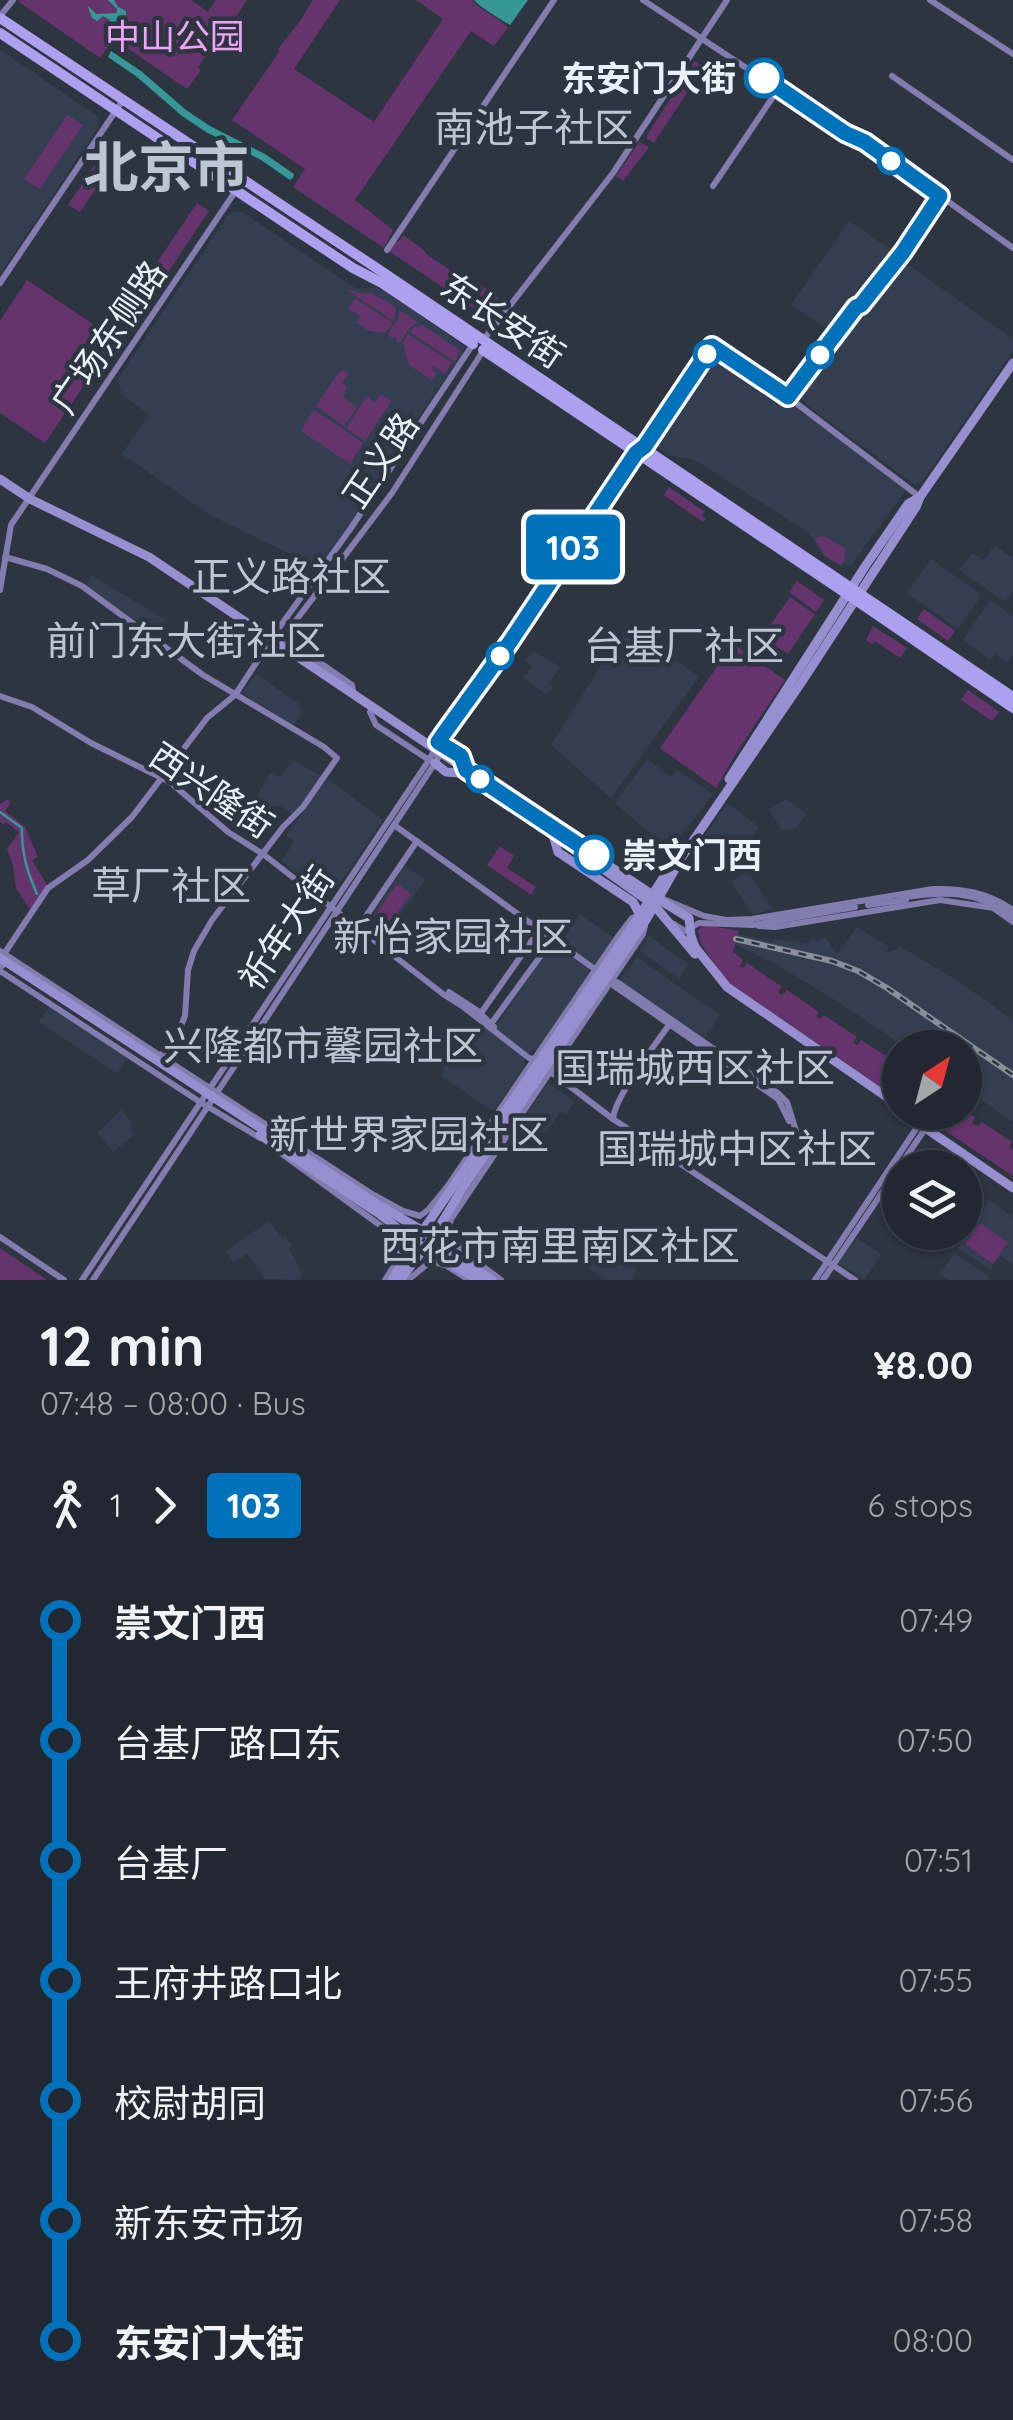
<!DOCTYPE html>
<html lang="en">
<head>
<meta charset="utf-8">
<style>
	:root { --surface:#222831; --page:#2a3039; --text:#f1f3f6; --muted:#a2a6ab; --line:#3f444d }
	body { margin:0; font-family:Quicksand,"Noto Sans SC",sans-serif; background:var(--page); color:var(--text); height:100vh; display:flex; flex-direction:column; font-size:38px; white-space:nowrap }
	* { box-sizing:border-box; margin:0 }
	p { font-size:32px; color:var(--muted) }
	.icon { flex:none; width:55px; height:55px; fill:none; stroke:currentColor; stroke-width:2; stroke-linecap:round; stroke-linejoin:round }
	.map { position:relative; height:1280px; overflow:hidden }
	.sheet { display:flex; flex-direction:column; background:var(--surface); flex:1 }
	.sheet>* { flex:none }
	.badge { padding:0 20px; border-radius:8px; font-size:35px; line-height:65px }
	.needle { width:65px; rotate:36deg }
	.fabs { position:absolute; left:882px; top:1030px; display:grid; gap:20px }
	.fabs a { display:grid; place-items:center; width:100px; height:100px; border-radius:50%; background:var(--surface); box-shadow:0 2px 8px #0004,0 0 0 2px var(--line); font-size:50px }
	.map>.badge { position:absolute; translate:-50% -50%; box-shadow:0 0 0 5px #fff }
	.legs { display:flex; align-items:center; gap:15px; height:110px; padding:0 40px; font-size:32px }
	.legs p { margin-inline-start:auto }
	.overview { display:flex; align-items:center; justify-content:space-between; height:170px; padding:0 40px }
	h1 { font-size:55px; font-weight:700; line-height:75px }
	ul { padding:0 40px; list-style:none }
	li { display:flex; align-items:center; gap:35px; height:120px; font-size:38px }
	li i { display:grid; place-items:center; width:15px; height:100%; margin:0 12px; background:currentColor }
	li i::after { content:''; width:25px; height:25px; margin:-12px; border:8px solid; border-radius:50%; background:var(--surface) }
	li p { margin-inline-start:auto }
	li:first-child i { background:linear-gradient(#0000 50%,currentColor 0) }
	li:last-child i { background:linear-gradient(currentColor 50%,#0000 0) }
	.map>svg:first-child { display:block }
	.built { fill:#333f50 }
	.green { fill:#66346d }
	.water { fill:#359897 }
	.lines { fill:none; stroke-linecap:round; stroke-linejoin:round }
	.stream { stroke:#359897; stroke-width:2.5 }
	.secondary { stroke:#837caf; stroke-width:6 }
	.primary { stroke:#988fd0; stroke-width:9 }
	.highway { stroke:#aca0ef; stroke-width:10 }
	.rail-casing { stroke:#89909a; stroke-width:6 }
	.rail { stroke:#2d3541; stroke-width:2.5; stroke-dasharray:8; stroke-linecap:butt }
	.line-1-casing { stroke:#fff; stroke-width:22 }
	.line-1 { stroke:#0072bc; stroke-width:15 }
	.stop-1-dot { fill:#fff; stroke:#0072bc; stroke-width:5 }
	.labels { text-anchor:middle; dominant-baseline:central; stroke-width:9; stroke-linejoin:round; paint-order:stroke }
	.park-label { font-size:35px; fill:#efa4fa; stroke:#2d3541 }
	.stop-label { font-size:35px; font-weight:bold; fill:#eaf0f7; stroke:#2d3541; text-anchor:end }
	.street-label { font-size:35px; fill:#eaf0f7; stroke:#2d3541 }
	.quarter-label { font-size:40px; fill:#bcc6d5; stroke:#2d3541 }
	.town-label { font-size:55px; font-weight:bold; fill:#bcc6d5; stroke:#2d3541 }
</style>
</head>
<body>
<div class="map">
<svg width="1013" height="1280" viewBox="0 0 1013 1280">
	<rect width="100%" height="100%" fill="#2d3541"/>
	<g class="built">
		<path d="M0,50L93,113L97,116L99,126L0,274Z"/>
		<path d="M236,211L244,213L355,288H377L385,291L464,346L463,352L416,421L418,423L348,527L317,567L210,515L122,454L149,414L122,395L118,379L228,215Z"/>
		<path d="M849,221L890,249L891,258L833,332L791,305Z"/>
		<path d="M899,265L910,266L1013,339V352L921,483L915,485L807,405L801,397Z"/>
		<path d="M713,353L812,419L907,489L851,565L839,566L823,555L809,533L695,460L667,455L654,443L655,437Z"/>
		<path d="M995,545L1013,559V591L1005,602L959,570L972,553L984,560Z"/>
		<path d="M931,559L979,593L980,597L958,629L907,593Z"/>
		<path d="M92,576L166,620L157,635L86,586Z"/>
		<path d="M990,600L1013,616V655L1007,663L995,654L990,660L963,640Z"/>
		<path d="M625,628L699,676L611,798L551,745Z"/>
		<path d="M533,651L560,667L549,684L553,687L547,695L524,678L532,666L525,661Z"/>
		<path d="M256,674L298,703L302,713L293,726L242,693Z"/>
		<path d="M647,759L671,777L677,770L713,794L670,850L615,803Z"/>
		<path d="M291,760L322,776L293,815L280,806H271L262,814L250,808L270,773L282,776Z"/>
		<path d="M327,779L383,820L333,893L328,895L281,861L294,842L286,836Z"/>
		<path d="M786,799L806,814L796,829L793,827L790,831L788,829L782,831L769,809Z"/>
		<path d="M727,803L759,827L733,863L702,839Z"/>
		<path d="M405,866L425,880L391,928L372,915Z"/>
		<path d="M748,871L772,909L753,915L731,882Z"/>
		<path d="M580,914L614,938L598,963L594,964L561,942Z"/>
		<path d="M857,927L889,947L886,952H891L901,947L958,981L1013,1020V1122L965,1089V1048L905,1047L843,1005L772,962L734,944L738,934L772,942L774,939L809,943L810,940L819,941L825,937L837,954Z"/>
		<path d="M649,936L688,964L679,979L640,951Z"/>
		<path d="M551,946H556L589,969V974L537,1050L531,1051L524,1061L525,1066L495,1109L491,1110L443,1077V1068L474,1027L480,1024H497Z"/>
		<path d="M637,957L720,1015L704,1039L619,980Z"/>
		<path d="M54,1007L125,1055L126,1060L118,1074L39,1022L48,1008Z"/>
		<path d="M548,1083L575,1102L566,1114L561,1111L544,1134L522,1120Z"/>
		<path d="M121,1110L132,1123L131,1129L135,1134L113,1152L97,1133Z"/>
		<path d="M989,1200L1013,1217V1264L1000,1256L990,1269L958,1248Z"/>
		<path d="M269,1221L282,1238L285,1236L292,1245L289,1248L300,1269L302,1275L300,1280L265,1279L247,1254L234,1262L226,1251Z"/>
		<path d="M856,1237L881,1254L864,1280L838,1263Z"/>
		<path d="M597,1242L637,1269L632,1280H605L583,1263Z"/>
		<path d="M954,1253L989,1276L987,1280H949L940,1275Z"/>
	</g>
	<g class="green">
		<path d="M20,0H191L208,12L216,0H247L234,20L231,19L217,37L198,68L201,70L187,89L114,39L100,58L19,2Z"/>
		<path d="M313,0H340L294,69L374,122L443,19L416,0H472C481,11 497,16 508,27L494,46L471,31L355,200L393,230L384,248L293,187L305,169L232,120L279,52L278,49L300,21Z"/>
		<path d="M695,61L704,67L654,143L647,139V135Z"/>
		<path d="M67,115L83,125L40,189L24,179Z"/>
		<path d="M639,142L649,147L623,181L616,176Z"/>
		<path d="M109,144L121,152L80,212L68,205Z"/>
		<path d="M197,203L209,211L168,272L156,264Z"/>
		<path d="M403,235L424,250L426,254L469,283L479,284L508,305L494,322L389,251L395,241L398,242Z"/>
		<path d="M27,280L115,339L45,443L0,413V321Z"/>
		<path d="M350,290L362,294L371,293L393,305L396,308L394,321L349,291Z"/>
		<path d="M355,298L393,323L385,333L370,331L357,323L360,316L348,309Z"/>
		<path d="M399,310L419,323L410,327L400,342H397L396,337L392,338L388,334L399,318Z"/>
		<path d="M422,325L460,350L455,362L410,332L413,328Z"/>
		<path d="M408,334L452,363L445,374L433,366L432,369L437,374L432,380L409,365L403,343Z"/>
		<path d="M343,370L348,374L342,383L347,387L343,398L357,407L344,426L316,406L339,372Z"/>
		<path d="M381,394L390,400V403L365,441L346,428L367,396L375,402Z"/>
		<path d="M316,411L363,443L350,464L301,431L312,412Z"/>
		<path d="M669,487L705,512L702,515L706,519L703,522L664,495Z"/>
		<path d="M824,536L846,549L844,562L841,565L825,556L815,538Z"/>
		<path d="M797,581L824,600L816,612L789,592Z"/>
		<path d="M790,597L815,614L788,654L762,637Z"/>
		<path d="M924,609L955,631L948,641L917,619Z"/>
		<path d="M873,626L907,648L900,658L875,641L872,644L866,640Z"/>
		<path d="M733,644L785,680L738,750L716,788L660,748Z"/>
		<path d="M968,690L999,712L992,721L961,700Z"/>
		<path d="M8,799L10,803L5,811L25,827L38,857L32,860L47,885L31,910L16,889L13,865L7,849L19,832L6,822L4,824L0,822V804Z"/>
		<path d="M500,846L514,856L507,868L536,887L531,895L487,865Z"/>
		<path d="M397,884L411,894L391,922L377,912Z"/>
		<path d="M705,925L739,931L733,952L743,960L740,966L744,968L747,963L782,987L778,992L782,995L787,990L819,1012L816,1016L820,1019L824,1015L857,1037L853,1042L857,1045L861,1040L894,1061L890,1067L895,1070L898,1066L900,1067V1100L725,980L700,942L698,930Z"/>
		<path d="M965,1110L975,1117L972,1123L978,1127L982,1122L1012,1142L1009,1147L1013,1150V1176L919,1113L965,1112Z"/>
		<path d="M980,1223L1008,1242L993,1264L965,1244Z"/>
		<path d="M0,1248L47,1280H0Z"/>
	</g>
	<g class="water">
		<path d="M108,0H114L118,7L126,11V16L114,34L109,30L110,20L103,16L97,21L92,18L88,7V6L96,14L117,13V9Z"/>
		<path d="M474,0H528L510,25C503,21 477,5 474,0Z"/>
		<path d="M111,51L141,71L186,110L210,126L265,154L294,174L293,178L290,180L261,160L206,132L182,116L137,77L108,57Z"/>
	</g>
	<g class="lines">
		<path class="stream" d="M0,812L22,828C21,852 27,871 37,894"/>
		<g class="secondary">
			<path d="M643,0L845,133L865,142L1013,248"/>
			<path d="M930,0L1013,54"/>
			<path d="M0,16L13,0"/>
			<path d="M892,76L1013,160"/>
			<path d="M713,186L779,88"/>
			<path d="M387,250L554,0"/>
			<path d="M0,283L123,100"/>
			<path d="M484,339L613,173L727,0"/>
			<path d="M711,345L788,397L920,497"/>
			<path d="M791,399L943,198"/>
			<path d="M5,557L47,569L82,586L203,675L324,747L337,758L303,807L283,827L212,920L194,951L188,970L185,1016L180,1028L161,1056"/>
			<path d="M0,590L11,525L243,180"/>
			<path d="M283,637L352,685L354,695"/>
			<path d="M271,639L351,528L473,344"/>
			<path d="M0,696L32,707L91,743L170,782L228,832L263,854L443,994L462,1006L529,1058L534,1059"/>
			<path d="M370,712L376,725L429,760"/>
			<path d="M438,742L533,805L536,815"/>
			<path d="M394,825L596,970"/>
			<path d="M661,898L704,916L726,920L752,919L933,889C963,888 988,893 1013,910"/>
			<path d="M901,898C944,891 976,890 1013,916"/>
			<path d="M868,905L906,900"/>
			<path d="M992,907L1013,922"/>
			<path d="M674,924L685,931L699,923L753,925L855,907"/>
			<path d="M759,926L775,927L940,900L994,908"/>
			<path d="M358,928L417,841"/>
			<path d="M0,951L372,1194L403,1211L420,1216L429,1209L447,1187L619,935L632,918L640,915"/>
			<path d="M4,954L48,888L88,860L132,817L207,718L235,695L264,651L270,645L278,644L285,635L392,493L483,351"/>
			<path d="M0,966H2"/>
			<path d="M0,971L200,1102L260,1138"/>
			<path d="M612,982H617L779,1094L787,1102L797,1134"/>
			<path d="M613,983L614,986L778,1099L789,1121"/>
			<path d="M449,992L478,1011L494,1027"/>
			<path d="M481,1013L540,929"/>
			<path d="M491,1024L553,939"/>
			<path d="M543,1066L613,1119L855,1280"/>
			<path d="M613,1119C615,1096 657,1042 672,1021"/>
			<path d="M278,1151L392,1234L401,1250L397,1261L385,1280"/>
			<path d="M0,1237L64,1280"/>
			<path d="M82,1280L429,760L442,736L510,642L710,344"/>
			<path d="M93,1280L435,763L438,758L435,751"/>
			<path d="M408,1280L431,1261L447,1266L469,1280"/>
			<path d="M501,1280L461,1250L447,1232L451,1219L643,934L645,926"/>
			<path d="M815,1280L920,1123"/>
			<path d="M823,1280L927,1126"/>
		</g>
		<g class="primary">
			<path d="M0,479L30,499L149,557L666,904L689,918L691,936L695,947L727,987L900,1106"/>
			<path d="M435,763L446,772L460,773"/>
			<path d="M729,779L866,565L908,504L920,497"/>
			<path d="M553,835L558,852L633,902L640,915"/>
			<path d="M592,861L654,905L695,954"/>
			<path d="M0,958L380,1206L423,1231L464,1262L492,1280"/>
			<path d="M902,1112L1013,1188"/>
			<path d="M260,1135L378,1213L425,1249L479,1280"/>
			<path d="M392,1280L415,1242L640,915L678,854"/>
			<path d="M400,1280L433,1237L462,1189L646,920L682,857L803,680L916,507L920,497L1013,363"/>
		</g>
		<g class="highway">
			<path d="M0,18L375,267L1013,697"/>
			<path d="M0,33L300,233L353,268L382,283L473,344"/>
			<path d="M483,350L847,594L1013,708"/>
		</g>
		<defs>
			<path id="rail" d="M736,939L832,961L858,971L887,988L1013,1075"/>
		</defs>
		<use href="#rail" class="rail-casing"/>
		<use href="#rail" class="rail"/>
	</g>
	<g class="lines">
		<defs>
			<path id="line-1" d="M594,855L466,770L461,756L438,742L442,736L510,642L636,453L645,446L712,346L788,397L856,307L861,305L903,252L940,196L865,142L845,133L764,78"/>
		</defs>
		<use href="#line-1" class="line-1-casing"/>
		<use href="#line-1" class="line-1"/>
	</g>
	<g class="stop-1-dot">
		<circle cx="764" cy="78" r="18"/>
		<circle cx="891" cy="161" r="12"/>
		<circle cx="707" cy="354" r="12"/>
		<circle cx="820" cy="355" r="12"/>
		<circle cx="500" cy="656" r="12"/>
		<circle cx="480" cy="779" r="12"/>
		<circle cx="594" cy="855" r="18"/>
	</g>
	<g class="labels">
		<g class="park-label">
			<text x="175" y="36">中山公园</text>
		</g>
		<g class="stop-label">
			<text x="736" y="78">东安门大街</text>
			<text x="622" y="855" text-anchor="start">崇文门西</text>
		</g>
		<g class="street-label">
			<text transform="translate(503 320) rotate(34)">东长安街</text>
			<text transform="translate(108 337) rotate(-56)">广场东侧路</text>
			<text transform="translate(380 460) rotate(-56)">正义路</text>
			<text transform="translate(212 790) rotate(34)">西兴隆街</text>
			<text transform="translate(286 928) rotate(-56)">祈年大街</text>
		</g>
		<g class="quarter-label">
			<text x="534" y="127">南池子社区</text>
			<text x="291" y="576">正义路社区</text>
			<text x="186" y="640">前门东大街社区</text>
			<text x="684" y="645">台基厂社区</text>
			<text x="171" y="885">草厂社区</text>
			<text x="453" y="936">新怡家园社区</text>
			<text x="323" y="1045">兴隆都市馨园社区</text>
			<text x="695" y="1067">国瑞城西区社区</text>
			<text x="409" y="1134">新世界家园社区</text>
			<text x="737" y="1148">国瑞城中区社区</text>
			<text x="560" y="1245">西花市南里南区社区</text>
		</g>
		<g class="town-label">
			<text x="166" y="166">北京市</text>
		</g>
	</g>
</svg>
<div class="fabs">
<a><svg class="needle" viewBox="-14 -14 28 28"><path d="M0-13l5 13h-10z" fill="#e53935"/><path d="M0 13l5-13h-10z" fill="#a2a6ab"/></svg></a>
<a><svg class="icon" aria-label="layers" viewBox="0 0 24 24"><path d="M12 4l9 5-9 5-9-5zM3 14l9 5 9-5"/></svg></a>
</div>
<b class="badge" style="left:573px;top:547px;background:#0072bc;color:#fff">103</b>
</div>
<section class="sheet">
<div class="overview"><div><h1>12 min</h1><p>07:48 – 08:00 · Bus</p></div><b>¥8.00</b></div>
<div class="legs"><svg class="icon" aria-label="walk" viewBox="0 0 24 24"><circle cx="13" cy="4" r="2"/><path d="M13 8l-2 6 4 7M11 14l-3 7M7 12l3-4h3l4 4"/></svg>1<svg class="icon" aria-label="forward" viewBox="0 0 24 24"><path d="M9 5l7 7-7 7"/></svg><b class="badge" style="background:#0072bc;color:#fff">103</b><p>6 stops</p></div>
<ul>
<li><i style="color:#0072bc"></i><b>崇文门西</b><p>07:49</p></li>
<li><i style="color:#0072bc"></i><span>台基厂路口东</span><p>07:50</p></li>
<li><i style="color:#0072bc"></i><span>台基厂</span><p>07:51</p></li>
<li><i style="color:#0072bc"></i><span>王府井路口北</span><p>07:55</p></li>
<li><i style="color:#0072bc"></i><span>校尉胡同</span><p>07:56</p></li>
<li><i style="color:#0072bc"></i><span>新东安市场</span><p>07:58</p></li>
<li><i style="color:#0072bc"></i><b>东安门大街</b><p>08:00</p></li>
</ul>
</section>
</body>
</html>
